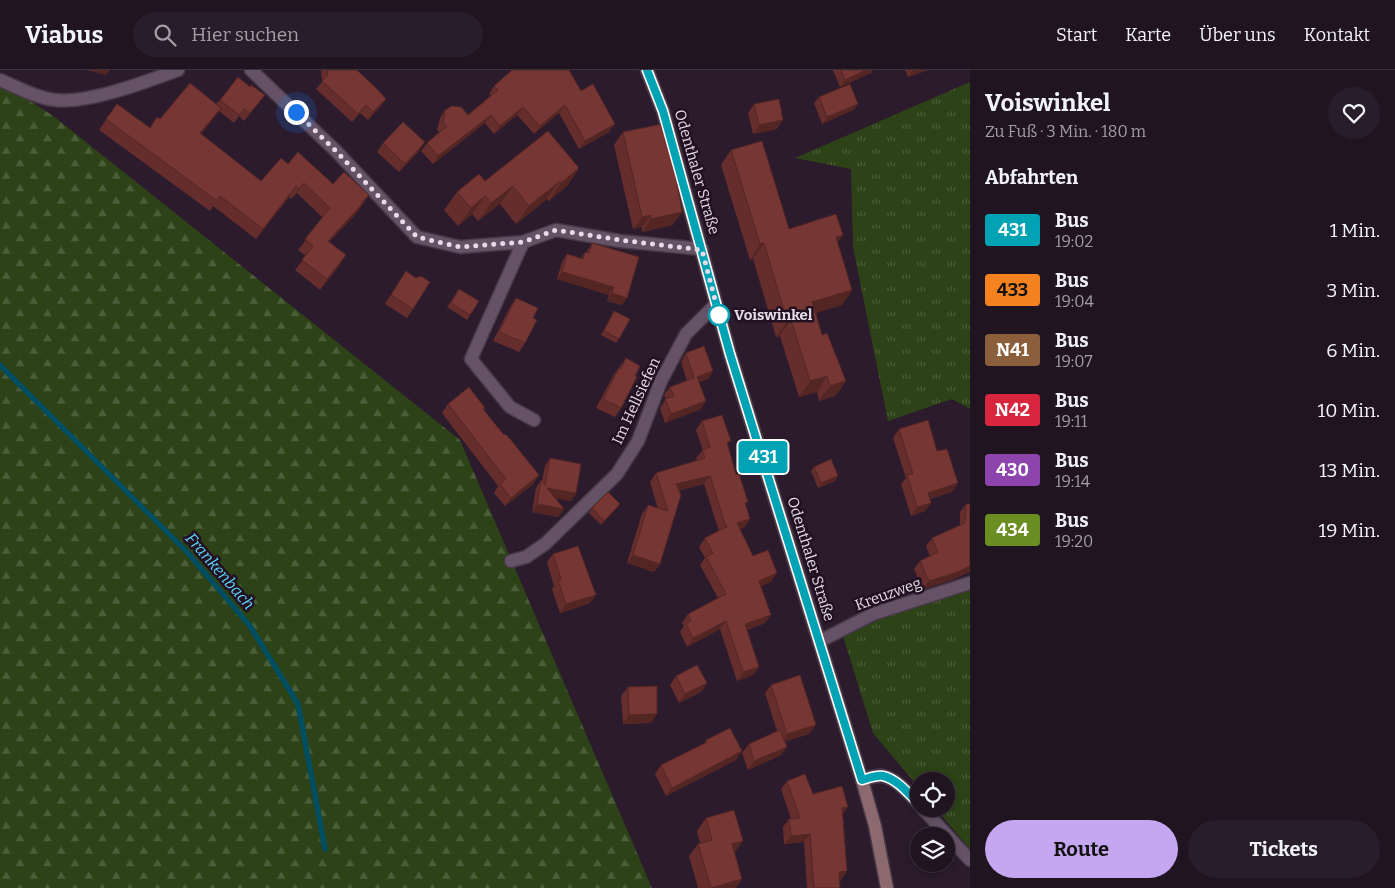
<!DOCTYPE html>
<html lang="de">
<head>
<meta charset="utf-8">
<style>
	:root { --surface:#201421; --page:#281d2a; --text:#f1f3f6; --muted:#a29ea5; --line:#3d333f; --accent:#c5a7f1 }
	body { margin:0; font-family:Bitter,serif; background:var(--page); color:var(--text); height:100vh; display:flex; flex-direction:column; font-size:19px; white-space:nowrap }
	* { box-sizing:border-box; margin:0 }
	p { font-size:16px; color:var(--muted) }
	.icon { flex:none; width:28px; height:28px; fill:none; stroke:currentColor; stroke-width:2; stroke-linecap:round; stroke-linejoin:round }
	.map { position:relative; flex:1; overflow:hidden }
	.sheet { display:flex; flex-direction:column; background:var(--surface); width:425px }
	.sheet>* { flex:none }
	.badge { padding:0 10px; border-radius:4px; font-size:18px; line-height:32px }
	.controls { position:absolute; left:910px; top:702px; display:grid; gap:10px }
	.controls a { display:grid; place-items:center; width:45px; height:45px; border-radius:50%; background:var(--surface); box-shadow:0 2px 8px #0003,0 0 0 1px var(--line); font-size:25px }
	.you { position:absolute; width:25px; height:25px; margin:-12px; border:4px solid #fff; border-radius:50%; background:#1a73e8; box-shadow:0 0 0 8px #1a73e833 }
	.map>.badge { position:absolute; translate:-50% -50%; box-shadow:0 0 0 2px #fff }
	h2 { padding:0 15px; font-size:19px; line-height:45px }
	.round { display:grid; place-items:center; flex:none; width:52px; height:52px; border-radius:26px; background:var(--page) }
	.head { display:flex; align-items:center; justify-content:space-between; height:85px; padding:0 15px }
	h1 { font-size:24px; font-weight:700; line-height:38px }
	.button { display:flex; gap:10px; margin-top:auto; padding:10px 15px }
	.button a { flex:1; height:58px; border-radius:30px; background:var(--accent); color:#111; font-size:20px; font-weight:700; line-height:58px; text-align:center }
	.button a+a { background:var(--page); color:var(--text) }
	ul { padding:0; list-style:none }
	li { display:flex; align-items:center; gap:15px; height:60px; padding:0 15px }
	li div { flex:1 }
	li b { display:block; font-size:19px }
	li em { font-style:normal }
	li .badge { min-width:55px; font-weight:700; text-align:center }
	header { display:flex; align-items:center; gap:30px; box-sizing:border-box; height:70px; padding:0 25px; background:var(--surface); border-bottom:1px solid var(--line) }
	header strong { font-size:24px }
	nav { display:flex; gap:28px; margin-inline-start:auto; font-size:18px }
	.search { width:350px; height:45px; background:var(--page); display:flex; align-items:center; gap:12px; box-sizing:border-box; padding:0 18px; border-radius:28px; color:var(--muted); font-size:19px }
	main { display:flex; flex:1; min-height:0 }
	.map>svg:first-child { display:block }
	.grass { fill:url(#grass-tufts) }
	.forest { fill:url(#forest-firs) }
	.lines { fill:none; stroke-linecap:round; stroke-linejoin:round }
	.stream { stroke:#004e60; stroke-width:5.5 }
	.street-casing { stroke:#463846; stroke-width:15 }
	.secondary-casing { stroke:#463846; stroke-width:15 }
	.street { stroke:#655266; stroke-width:12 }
	.secondary { stroke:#8c696f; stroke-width:12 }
	.wall { fill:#652e2d }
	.shaded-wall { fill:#532624 }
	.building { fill:#763634; stroke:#532624 }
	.line-casing { stroke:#fff; stroke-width:11 }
	.line { stroke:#00a3b4; stroke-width:8 }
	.walk { stroke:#e6dbe6; stroke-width:5; stroke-dasharray:0 9 }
	.stop-dot { fill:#fff; stroke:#00a3b4; stroke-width:2.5 }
	.labels { text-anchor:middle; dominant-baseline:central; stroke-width:5; stroke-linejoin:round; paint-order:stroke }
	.street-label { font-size:15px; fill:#e6dbe6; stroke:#211122 }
	.stop-label { font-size:15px; font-weight:bold; fill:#e6dbe6; stroke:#211122; text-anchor:start }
	.water-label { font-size:16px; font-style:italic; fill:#5bd7fc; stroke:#211122 }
</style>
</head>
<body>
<header>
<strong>Viabus</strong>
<div class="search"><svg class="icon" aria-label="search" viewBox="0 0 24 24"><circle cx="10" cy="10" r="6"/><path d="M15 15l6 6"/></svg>Hier suchen</div>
<nav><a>Start</a><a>Karte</a><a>Über uns</a><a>Kontakt</a></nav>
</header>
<main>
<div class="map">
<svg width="970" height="818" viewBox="0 0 970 818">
	<defs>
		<pattern id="grass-tufts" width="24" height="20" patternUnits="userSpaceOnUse" patternTransform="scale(1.25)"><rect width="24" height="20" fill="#2d4217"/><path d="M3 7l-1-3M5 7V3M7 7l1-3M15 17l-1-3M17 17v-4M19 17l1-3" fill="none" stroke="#4b5d39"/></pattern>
		<pattern id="forest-firs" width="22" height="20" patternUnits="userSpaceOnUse" patternTransform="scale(1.25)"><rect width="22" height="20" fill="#2d4217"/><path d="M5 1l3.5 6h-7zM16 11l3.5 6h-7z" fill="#4b5d39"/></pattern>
	</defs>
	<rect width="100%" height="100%" fill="#2b1b2c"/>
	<g class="grass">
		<path d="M970,12V339L952,329L888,351L853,177L851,99L795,88Z"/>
		<path d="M970,515V779L936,739H946V711H919V718L873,663L843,566L891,544Z"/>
	</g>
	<path class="forest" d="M0,12L52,45L460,370L652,818H0Z"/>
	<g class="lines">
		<path class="stream" d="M0,295L187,482L250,556L298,634L325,779"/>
		<defs>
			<g id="street">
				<path d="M251,0L336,81L417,167L460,177L523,172L556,160L620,171L702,179"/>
				<path d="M0,10C17,17 36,28 55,30C88,34 145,12 178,0"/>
				<path d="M523,172L471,289L510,337L534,350"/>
				<path d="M511,491L526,487L545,474L617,404L638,371L661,311L686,264L716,234"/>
				<path d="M820,571L873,544L970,513"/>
				<path d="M862,710C869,708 876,705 883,706C897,709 909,724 919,734"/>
				<path d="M923,739L970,790"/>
			</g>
			<path id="secondary" d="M647,0L663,41L730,284L862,710L875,756L887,818"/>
		</defs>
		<use href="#street" class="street-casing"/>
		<use href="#secondary" class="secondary-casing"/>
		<use href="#street" class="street"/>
		<use href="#secondary" class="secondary"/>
	</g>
	<g class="wall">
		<path d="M322,0H357L386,29L380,37L368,50L360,43L352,52L316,19L322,12L321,1Z"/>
		<path d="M833,0H873L871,3L840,17Z"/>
		<path d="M905,0H928L908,7Z"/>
		<path d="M494,16L581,21L609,62L579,79L559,43L534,64L517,45L494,64L485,53L433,94L421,81L427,73L439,62L437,60L440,48L445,40L468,45L491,26L489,24Z"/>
		<path d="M265,25L244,51L239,46L234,53L219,41L201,64L261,111L288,94L333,114L369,125L355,145L329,172L339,196L320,220L295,200L306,186L298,180L323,148L297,123L291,129L289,127L256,169L213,136L210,141L99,60L117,34L150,58L160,49L216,34L220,30Z"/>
		<path d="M819,27L858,34L853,40L822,54L814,33Z"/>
		<path d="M754,34L777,59L753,64L748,43Z"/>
		<path d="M623,62L673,155L642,162V157L633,159L614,75Z"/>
		<path d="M383,73L419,81L399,102L377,82Z"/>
		<path d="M731,80L789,159L843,165L837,172L852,220L842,235L816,243L822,265L846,311L835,326L819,331L817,322L799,327L780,266L776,267L753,189L750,190L721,95Z"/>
		<path d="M579,98L567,116L549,131L547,129L516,154L500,134L478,151L472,144L458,156L444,140L457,122L485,111Z"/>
		<path d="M592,173L622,235L607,231L609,225L557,209L562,192L567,184L581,188L585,182L586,183Z"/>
		<path d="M406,201L413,239L407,248L385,234Z"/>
		<path d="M459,219L479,231L467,250L447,237Z"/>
		<path d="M516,228L533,248L525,273L519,282L493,271L510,237Z"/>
		<path d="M614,241L619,269L616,273L601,265Z"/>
		<path d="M686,283L713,301L708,309L699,312L701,339L665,353L660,338L666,329L664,325L670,317L687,311L681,292Z"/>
		<path d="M626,288L635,306L621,338L615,347L596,338L613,306Z"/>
		<path d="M448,334L485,338L483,340L533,414L505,436L494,423L498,416L442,343Z"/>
		<path d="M702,351L727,375L750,449L744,458L740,459L753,486L771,512L761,516L765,553L747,560L759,597L753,605L737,611L720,559L687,577L680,562L684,556L682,553L688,544L718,528L700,495L705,488L699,477L705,468L719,461L704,414L679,420L660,494L654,502L627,493L642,444L648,435L658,439L650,412L656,403L697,391L696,388L703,380L696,360Z"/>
		<path d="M899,359L937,381L952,422L930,429L931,433L925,441L911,446L901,414L906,408L893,368Z"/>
		<path d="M550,388L576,423L571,431L555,428L564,439L558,447L532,442L536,418L541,410L542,411L545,396Z"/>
		<path d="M814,397L835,411L818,418L811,401Z"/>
		<path d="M620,434L617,438L601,455L589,443L592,438Z"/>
		<path d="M966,434H970L952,510L923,519L914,499L920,491L930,486L926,476L932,468L960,456V442Z"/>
		<path d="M553,484L590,533L560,543L552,519L554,516L547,492Z"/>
		<path d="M676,606L707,613L701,622L679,633L670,615Z"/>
		<path d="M771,615L816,655L809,664L785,671L787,677L781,685L748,700L742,683L749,674L777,661L765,623Z"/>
		<path d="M628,617L651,653L623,654L621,626Z"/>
		<path d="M706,670L736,690L666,726L655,704L661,695L704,674Z"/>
		<path d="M787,711L813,724L843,745L847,801L841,810H840V818H807L804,772L784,774L783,757L789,749H791L781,719Z"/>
		<path d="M706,748L734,783L736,818H698L689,786L698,774L700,773L697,761Z"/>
	</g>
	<g class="shaded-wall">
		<path d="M86,0H110L106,5Z"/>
		<path d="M866,0H873L871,3L840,17L845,10Z"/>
		<path d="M913,0H928L908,7Z"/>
		<path d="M265,25L259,33L244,51L250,43Z"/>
		<path d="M386,29L380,37L368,50L373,42Z"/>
		<path d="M858,34L853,40L822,54L827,47Z"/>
		<path d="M366,35L360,43L352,52L358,44Z"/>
		<path d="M565,35L559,43L534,64L540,56Z"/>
		<path d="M523,37L517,45L494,64L500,56Z"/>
		<path d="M221,38L214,48L193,73L200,63Z"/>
		<path d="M491,45L485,53L433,94L438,86Z"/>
		<path d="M783,50L777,59L753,64L759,55Z"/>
		<path d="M615,54L609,62L579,79L585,71Z"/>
		<path d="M425,72L419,81L399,102L405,94Z"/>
		<path d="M579,98L567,116L549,131L561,113Z"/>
		<path d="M560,111L547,129L516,154L529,136Z"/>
		<path d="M304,113L297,123L291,129L299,119Z"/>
		<path d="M296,116L289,127L256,169L263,159Z"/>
		<path d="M513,116L500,134L478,151L491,133Z"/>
		<path d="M485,126L472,144L458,156L471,138Z"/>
		<path d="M362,134L355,145L320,181L328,171Z"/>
		<path d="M682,142L673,155L642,162L651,149Z"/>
		<path d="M651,145L642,157L633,159L642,147Z"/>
		<path d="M843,165L832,180L836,167Z"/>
		<path d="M764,173L753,189L750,190L760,174Z"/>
		<path d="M346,185L339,196L320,220L327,209Z"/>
		<path d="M562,202L614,217L609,225L557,209Z"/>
		<path d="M852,220L842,235L802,247L812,232Z"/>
		<path d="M612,223L627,228L622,235L607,231Z"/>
		<path d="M791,250L780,266L776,267L787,251Z"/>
		<path d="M713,301L708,309L692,315L697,307Z"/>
		<path d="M827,306L817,322L799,327L810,311Z"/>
		<path d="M846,311L835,326L819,331L830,316Z"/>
		<path d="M706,331L701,339L665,353L671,344Z"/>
		<path d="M539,405L533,414L505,436L511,428Z"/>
		<path d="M710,406L704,414L670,423L676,414Z"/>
		<path d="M838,406L835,411L818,418L821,413Z"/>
		<path d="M958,413L952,422L922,431L928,423Z"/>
		<path d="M547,418L576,423L571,431L542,426Z"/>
		<path d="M931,433L925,441L911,446L917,437Z"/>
		<path d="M537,434L564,439L558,447L532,442Z"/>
		<path d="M620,434L617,438L601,455L604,451Z"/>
		<path d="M750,449L744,458L731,462L737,453Z"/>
		<path d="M633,485L660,494L654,502L627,493Z"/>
		<path d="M970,496V502L952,510L923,519L929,511Z"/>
		<path d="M777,503L771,512L754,519L759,511Z"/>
		<path d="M596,525L590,533L560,543L566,534Z"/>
		<path d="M771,545L765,553L739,562L745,554Z"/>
		<path d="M726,551L720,559L687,577L693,568Z"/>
		<path d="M759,597L753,605L737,611L743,602Z"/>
		<path d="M707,613L701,622L679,633L685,624Z"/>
		<path d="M657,644L651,653L623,654L629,645Z"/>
		<path d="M816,655L809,664L781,673L787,664Z"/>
		<path d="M787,677L781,685L748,700L754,691Z"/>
		<path d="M742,681L736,690L666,726L672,718Z"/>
		<path d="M848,737L842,746V738Z"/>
		<path d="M810,764L804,772L784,774L791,766Z"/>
		<path d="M743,771L734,784L732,774Z"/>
		<path d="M847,801L841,810H833L839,802Z"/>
		<path d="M742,809L736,818H711Z"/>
	</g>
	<g class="building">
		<path d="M327,0H357L379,21L386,29L373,42L366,35L358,44L322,11L328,5Z"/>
		<path d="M512,0H569L581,21L593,14L615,54L585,71L565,35L540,56L523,37L500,56L491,45L438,86L427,73L447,56L443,52L445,40L452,36L461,37L468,45L498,20L494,16Z"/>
		<path d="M841,0H866L845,10Z"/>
		<path d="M238,7L250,17L251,15L265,25L250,43L244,39L239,45L220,30Z"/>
		<path d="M190,13L221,38L200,63L261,111L281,88L288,94L298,82L333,114L344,102L369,125L361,133L362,134L328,171L346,185L327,209L302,190L313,176L305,169L330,138L304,113L299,119L296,116L263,159L220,126L217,131L106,49L117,34L150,58L157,47L160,49Z"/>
		<path d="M850,14L858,34L827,47L819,27Z"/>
		<path d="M779,29L783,50L759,55L754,34Z"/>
		<path d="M403,52L425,72L405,94L383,73Z"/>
		<path d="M662,54L663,59H665L668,76H671L682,142L651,149V145L642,147L623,62Z"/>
		<path d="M548,61L579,98L561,113L560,111L529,136L513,116L491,133L485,126L471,138L457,122L479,104L485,111Z"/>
		<path d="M762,71L789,159L836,144L843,165L836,167L852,220L812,232L822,265L827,263L846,311L830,316L827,306L810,311L791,250L787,251L764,173L760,174L731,80Z"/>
		<path d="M592,173L639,187L627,228L612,223L614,217L562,202L567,184L583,189L585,182L589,183Z"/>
		<path d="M406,201L416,208L421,206L430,212L413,239L391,225Z"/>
		<path d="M459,219L479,231L470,245L451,233Z"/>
		<path d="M516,228L538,238L533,248L537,250L525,273L499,262Z"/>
		<path d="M614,241L630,249L619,269L604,261Z"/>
		<path d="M704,276L713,301L697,307L706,331L671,344L665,329L674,326L670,317L694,308L686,283Z"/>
		<path d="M626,288L640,296L635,306L637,307L621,338L603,329L619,298L621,299Z"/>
		<path d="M469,317L485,338L483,339L504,365L505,364L511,370L539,405L511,428L500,414L506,409L448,334Z"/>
		<path d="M722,345L731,371L727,372L736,405L739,404L748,432L745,433L750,449L737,453L753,486L768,480L777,503L759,511L771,545L745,554L759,597L743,602L726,551L693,568L686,554L691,551L688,544L726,524L706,487L713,483L705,468L728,456L726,457L710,406L676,414L681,425L660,494L633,485L648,435L668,441L656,403L705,388L702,380L710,377L702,351Z"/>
		<path d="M928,350L937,381L947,379L958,413L928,423L931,433L917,437L907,405L913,404L899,359Z"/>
		<path d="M550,388L581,394L576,423L547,418L564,439L537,434L541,410L545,415Z"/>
		<path d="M831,389L838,406L821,413L814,397Z"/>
		<path d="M608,422L620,434L604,451L592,438Z"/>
		<path d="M966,434H970V496L958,502L929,511L920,491L938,482L932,468L965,453Z"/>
		<path d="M578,476L596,525L566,534L558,510L561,509L553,484Z"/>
		<path d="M697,595L707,613L685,624L676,606Z"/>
		<path d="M800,605L816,655L787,664L771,615Z"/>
		<path d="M657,616V644L629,645L628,617Z"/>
		<path d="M730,658L742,681L672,718L661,695L707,672L706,670Z"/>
		<path d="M780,660L787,677L754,691L749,674Z"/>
		<path d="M805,704L813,724L842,716L848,737L842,738L847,801L839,802L840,818H814L810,764L791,766L789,749L800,748L787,711Z"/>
		<path d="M734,740L743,771L732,774L742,809L711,818L698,774L712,770L706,748Z"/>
	</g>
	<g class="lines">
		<defs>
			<path id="line" d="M647,0L663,41L730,284L862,710C869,708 876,705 883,706C897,709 909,724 919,734"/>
		</defs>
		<use href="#line" class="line-casing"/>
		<use href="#line" class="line"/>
		<path class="walk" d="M296,42L336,81L417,167L460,177L523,172L556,160L620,170L702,180L719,245"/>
	</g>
	<circle class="stop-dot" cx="719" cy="245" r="10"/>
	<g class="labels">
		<g class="street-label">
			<text transform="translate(697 102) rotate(74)">Odenthaler Straße</text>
			<text transform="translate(636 331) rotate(-65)">Im Hellsiefen</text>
			<text transform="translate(811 489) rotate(73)">Odenthaler Straße</text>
			<text transform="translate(888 524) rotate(-20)">Kreuzweg</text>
		</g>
		<g class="stop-label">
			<text x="734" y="245">Voiswinkel</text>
		</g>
		<g class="water-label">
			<text transform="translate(220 501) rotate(49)">Frankenbach</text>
		</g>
	</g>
</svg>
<div class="controls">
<a><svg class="icon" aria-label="locate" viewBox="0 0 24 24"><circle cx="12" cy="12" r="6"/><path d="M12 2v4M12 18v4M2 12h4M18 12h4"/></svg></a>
<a><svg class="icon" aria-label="layers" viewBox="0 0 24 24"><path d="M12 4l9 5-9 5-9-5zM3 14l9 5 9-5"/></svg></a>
</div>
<div class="you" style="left:296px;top:42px"></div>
<b class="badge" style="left:763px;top:387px;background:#00a3b4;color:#fff">431</b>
</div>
<section class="sheet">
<div class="head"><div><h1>Voiswinkel</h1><p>Zu Fuß · 3 Min. · 180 m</p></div><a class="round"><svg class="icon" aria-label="heart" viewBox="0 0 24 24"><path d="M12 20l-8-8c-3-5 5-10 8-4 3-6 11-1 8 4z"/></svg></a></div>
<h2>Abfahrten</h2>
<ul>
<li><span class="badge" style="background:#00a3b4;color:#fff">431</span><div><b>Bus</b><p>19:02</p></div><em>1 Min.</em></li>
<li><span class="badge" style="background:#f58220;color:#111">433</span><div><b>Bus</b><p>19:04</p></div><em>3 Min.</em></li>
<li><span class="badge" style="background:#8b5e3c;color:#fff">N41</span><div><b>Bus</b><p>19:07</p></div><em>6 Min.</em></li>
<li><span class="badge" style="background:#d7263d;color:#fff">N42</span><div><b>Bus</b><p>19:11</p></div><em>10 Min.</em></li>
<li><span class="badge" style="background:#8e44ad;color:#fff">430</span><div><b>Bus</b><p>19:14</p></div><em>13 Min.</em></li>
<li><span class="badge" style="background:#6b8e23;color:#fff">434</span><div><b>Bus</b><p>19:20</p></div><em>19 Min.</em></li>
</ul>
<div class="button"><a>Route</a><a>Tickets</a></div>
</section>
</main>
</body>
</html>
